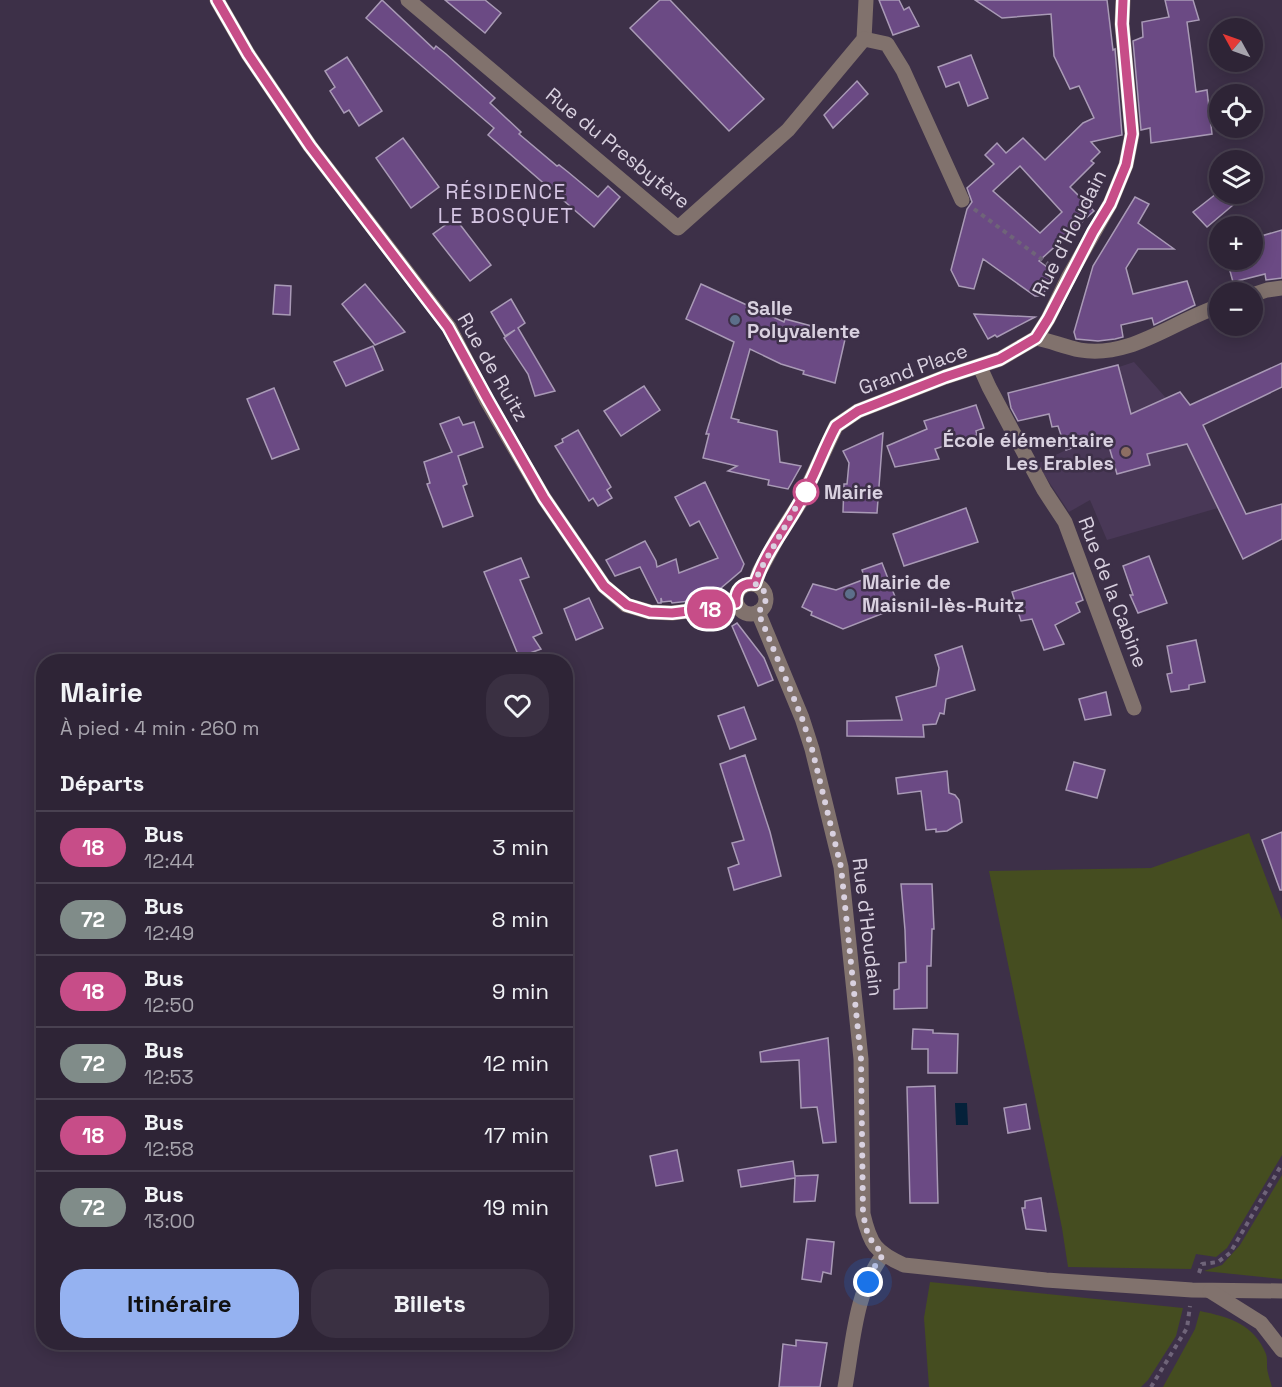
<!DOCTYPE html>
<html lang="fr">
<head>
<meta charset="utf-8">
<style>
	:root { --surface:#2e2436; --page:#3a3042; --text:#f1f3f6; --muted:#a7a4ad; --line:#494151; --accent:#95b2f1 }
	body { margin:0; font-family:"Space Grotesk",sans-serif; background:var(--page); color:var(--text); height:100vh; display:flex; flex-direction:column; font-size:22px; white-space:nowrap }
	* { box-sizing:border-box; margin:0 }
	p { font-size:20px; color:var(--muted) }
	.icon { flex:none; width:33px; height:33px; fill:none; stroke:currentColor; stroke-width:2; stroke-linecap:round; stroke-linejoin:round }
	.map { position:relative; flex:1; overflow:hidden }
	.drawer { position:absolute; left:36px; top:654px; width:537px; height:696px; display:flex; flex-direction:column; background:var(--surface); border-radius:24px; box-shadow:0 3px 15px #0003,0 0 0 2px var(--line) }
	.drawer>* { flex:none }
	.badge { padding:0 12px; border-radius:20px; font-size:21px; line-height:39px }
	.needle { width:39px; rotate:310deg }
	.fabs { position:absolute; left:1209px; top:18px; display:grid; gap:12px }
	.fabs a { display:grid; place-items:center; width:54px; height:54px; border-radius:50%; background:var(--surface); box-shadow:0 3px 15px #0003,0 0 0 2px var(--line); font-size:30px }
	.you { position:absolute; width:30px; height:30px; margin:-15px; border:4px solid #fff; border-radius:50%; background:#1a73e8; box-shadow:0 0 0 9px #1a73e833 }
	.map>.badge { position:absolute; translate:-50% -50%; box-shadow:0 0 0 3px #fff }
	h2 { padding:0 24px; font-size:22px; line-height:54px }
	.round { display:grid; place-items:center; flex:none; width:63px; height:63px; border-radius:24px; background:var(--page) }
	.headline { display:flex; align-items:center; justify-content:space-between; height:102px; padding:0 24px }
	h1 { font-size:28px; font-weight:700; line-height:45px }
	.cta { display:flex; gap:12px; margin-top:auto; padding:12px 24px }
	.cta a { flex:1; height:69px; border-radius:24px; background:var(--accent); color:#111; font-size:24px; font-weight:700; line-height:69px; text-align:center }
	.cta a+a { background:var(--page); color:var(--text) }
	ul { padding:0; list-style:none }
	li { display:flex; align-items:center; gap:18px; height:72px; padding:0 24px; border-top:2px solid var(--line) }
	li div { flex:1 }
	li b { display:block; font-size:22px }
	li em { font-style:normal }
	li .badge { min-width:66px; font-weight:700; text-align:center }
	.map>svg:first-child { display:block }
	.built { fill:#493857 }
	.green { fill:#454d20 }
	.water { fill:#05213a }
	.building { fill:#6b4a84; stroke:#a99ab6; stroke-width:1.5; fill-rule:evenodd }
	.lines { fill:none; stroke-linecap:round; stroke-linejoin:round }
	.path { stroke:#6f6479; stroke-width:4; stroke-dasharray:4.5 4.5; stroke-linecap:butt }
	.minor { stroke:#81726d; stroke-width:15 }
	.line-casing { stroke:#fff; stroke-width:14 }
	.line { stroke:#c74d88; stroke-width:9 }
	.walk { stroke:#d9d1e0; stroke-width:6; stroke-dasharray:0 10.8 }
	.service-dot { fill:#5c6f8a; stroke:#3d3048; stroke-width:2 }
	.education-dot { fill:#8d6e63; stroke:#3d3048; stroke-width:2 }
	.stop-dot { fill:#fff; stroke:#c74d88; stroke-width:3 }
	.labels { text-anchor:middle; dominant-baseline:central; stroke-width:5; stroke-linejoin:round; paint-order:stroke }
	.street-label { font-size:20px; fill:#d9d1e0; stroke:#3d3048 }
	.poi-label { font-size:20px; font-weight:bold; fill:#d9d1e0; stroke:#3d3048; text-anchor:start }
	.stop-label { font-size:20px; font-weight:bold; fill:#d9d1e0; stroke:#3d3048; text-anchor:start }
	.neighbourhood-label { font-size:21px; letter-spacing:1.5px; fill:#d6c6e4; stroke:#3d3048 }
</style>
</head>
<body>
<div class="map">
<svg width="1282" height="1387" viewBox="0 0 1282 1387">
	<rect width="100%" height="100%" fill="#3d3048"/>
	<path class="built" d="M1134,362L1166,398L1218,508L1107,540L1090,500L1069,512L1037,464L1066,450L1054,380L1086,374L1118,364L1119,367Z"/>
	<g class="green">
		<path d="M1249,833L1282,920V1155L1227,1248L1216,1257L1196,1254L1191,1269L1068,1267L1062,1228L989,871L1151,868Z"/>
		<path d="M1282,1175V1279L1204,1271L1222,1265L1240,1245Z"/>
		<path d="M930,1282L1183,1308L1176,1336L1148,1380L1141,1387H929L924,1318Z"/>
		<path d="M1200,1311C1229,1317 1254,1324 1266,1354C1268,1360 1266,1367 1268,1373C1269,1378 1271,1383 1272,1387H1163L1195,1329Z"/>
	</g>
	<path class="water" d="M955,1103H967L968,1125H956Z"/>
	<g class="building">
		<path d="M382,0L434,49L436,46L446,54L495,98L490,103L521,132L519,134L557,166L559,165L568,172L598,197L608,186L620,197L594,227L488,135L494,128L366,18Z"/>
		<path d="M445,0H485L501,13L485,33Z"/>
		<path d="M660,0H670L764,99L729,131L630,28Z"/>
		<path d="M879,0H899L904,10L909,7L919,26L893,35Z"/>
		<path d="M975,0H1107L1113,50L1115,49L1122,135L1091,142L1100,152L1091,161L1094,163L1070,187L1094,211L1039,261L1055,273L1042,296H1035L983,259L974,289L959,286L951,270L967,209L972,202L967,188L994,164L985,155L997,143L1006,153L1023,138L1045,160L1083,123L1094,118L1079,86L1070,89L1054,56L1051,14L1002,18ZM1020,166L1062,212L1040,233L993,191Z"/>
		<path d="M1165,0H1193L1199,20L1187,22L1192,59L1196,92L1207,90L1212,134L1151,143L1150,128L1141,130L1133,41L1143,37L1142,22L1169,17Z"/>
		<path d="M971,55L988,98L968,106L959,82L946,87L938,67Z"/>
		<path d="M347,57L382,111L359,126L349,110L344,113L330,91L335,87L325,71Z"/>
		<path d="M857,81L868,94L833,128L824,115Z"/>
		<path d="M403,138L439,187L411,208L376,158Z"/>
		<path d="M1216,194H1246L1207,227L1193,212Z"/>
		<path d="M1135,197L1149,204L1138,223L1174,249H1138L1126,268L1133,294L1187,281L1195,305L1154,325L1152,318L1121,325L1123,337L1115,339L1098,341L1076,339L1074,332L1093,266Z"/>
		<path d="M455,218L491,265L470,281L433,234Z"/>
		<path d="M1282,230V278L1266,280L1265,274L1233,282L1227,260H1252V251L1257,249L1254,238Z"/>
		<path d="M365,284L405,332L375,345L342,304Z"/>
		<path d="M701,284L784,322L785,319L846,335L835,383L803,374L804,371L781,364L750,349L731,418L739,420L738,422L777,431L780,462L801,466L788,489L768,485L769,480L728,471L737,466L703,458L709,434H706L734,342L686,319Z"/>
		<path d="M275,285L291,286L290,315L273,314Z"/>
		<path d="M511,299L525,323L518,328L555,391L535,396L528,374L504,338L515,330L505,336L491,312Z"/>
		<path d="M974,314L1035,317L997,337L995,335L988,339Z"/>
		<path d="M373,346L383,370L346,386L334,362Z"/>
		<path d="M1282,363V387L1203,425L1246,514L1282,504V539L1243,559L1187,444L1147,454L1150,465L1117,474L1106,436L1066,450L1058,426L1052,427L1049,414L1018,421L1011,408L1008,393L1118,365L1131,414L1180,392L1190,405Z"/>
		<path d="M644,386L660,410L621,436L604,411Z"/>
		<path d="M274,388L299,449L272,459L247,399Z"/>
		<path d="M976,405L984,428L976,431L977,435L935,449L939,459L895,467L887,446L927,429L924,421Z"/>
		<path d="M459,417L463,425L474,422L483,447L458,456L467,484L463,486L473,516L443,527L427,484L430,483L424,462L452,452L440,424Z"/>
		<path d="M578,430L611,487L607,490L612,498L598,506L593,498L589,501L555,446L563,442L562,439Z"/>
		<path d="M883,433L877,513L843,512L844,484H847L849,463L843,451Z"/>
		<path d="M705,482L744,564L741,571L708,599L672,603L671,601L662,602L661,598V603H658L640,567L615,576L606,560L645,541L656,561L657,567L676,559L679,573L718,558L699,521L690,526L675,497Z"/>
		<path d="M966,508L978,542L904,566L893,534Z"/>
		<path d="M1149,556L1167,603L1138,613L1130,595H1133L1123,566Z"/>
		<path d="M521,558L529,577L520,580L542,633L533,637L541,649L519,657L484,572Z"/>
		<path d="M882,563L899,607L843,629L811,615L812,612L802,607L813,584L836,590L865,579L862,570Z"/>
		<path d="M1073,573L1083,600L1076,603L1080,612L1055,625L1064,644L1044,650L1032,619L1021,621L1012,592Z"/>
		<path d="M589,598L603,628L576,640L564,609Z"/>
		<path d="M737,623L764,658L773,680L758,686L732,626Z"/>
		<path d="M1196,640L1205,682L1189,685V689L1171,692L1167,674L1172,673L1167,646Z"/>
		<path d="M962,646L975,690L946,699L944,714L940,713L936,724L923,725L924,737L847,736V721L902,720L896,697L936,686L939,668L935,655Z"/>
		<path d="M1106,692L1111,715L1085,720L1079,699Z"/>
		<path d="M744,707L756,739L730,749L718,716Z"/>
		<path d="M745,755L770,832L781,876L734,890L728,868L739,864L732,843L744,840L720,764Z"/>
		<path d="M1074,762L1105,770L1097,798L1066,790Z"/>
		<path d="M947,771L949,793L955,795L959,800L962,822L947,831L936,832V829L926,830L921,791L898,794L896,778Z"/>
		<path d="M1282,832V890H1280L1262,840Z"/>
		<path d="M901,884H932L934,929H932L931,966H927V1008L894,1009V990L899,989V963L906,962L905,930Z"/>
		<path d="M913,1029L933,1030V1033L958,1034L957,1073H928V1049H912Z"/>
		<path d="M828,1038L836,1142L823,1143L817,1107L801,1108L799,1060L761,1062L760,1052Z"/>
		<path d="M935,1086L938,1203H910L907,1087Z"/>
		<path d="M1026,1104L1030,1129L1008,1133L1004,1108Z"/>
		<path d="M677,1150L683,1181L656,1186L650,1156Z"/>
		<path d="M793,1161L795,1176L818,1175L815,1201L794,1202L795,1178L741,1187L738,1170Z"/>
		<path d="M1041,1198L1046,1231L1026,1229L1022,1208H1025V1201Z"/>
		<path d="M807,1239L834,1242L831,1274L823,1272L821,1282L802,1279Z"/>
		<path d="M796,1340L827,1343L820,1387H779L783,1344L796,1346Z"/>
	</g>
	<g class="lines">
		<g class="path">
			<path d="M974,209L1055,269"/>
			<path d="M1199,1273L1202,1264L1218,1262L1230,1253L1282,1164"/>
			<path d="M1151,1387L1187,1328L1190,1306"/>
		</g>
		<g class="minor">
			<path d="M217,0L248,54L310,146L449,327L487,401L544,498L604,586L626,605L650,612L672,613L713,608L736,603"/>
			<path d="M408,0L678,228L788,130L864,39L866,0"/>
			<path d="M864,39L887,44L903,70L962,200"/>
			<path d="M1252,295L1267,290L1282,288"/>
			<path d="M1036,338C1051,341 1065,347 1080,350C1130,359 1175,320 1220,306"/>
			<path d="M980,367L989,387L1044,490L1065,522L1134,708"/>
			<circle cx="751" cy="599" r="15"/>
			<path d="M755,584L759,572L778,537L801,501L836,426L858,411L945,377L1000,359L1036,338L1048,319L1068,278L1110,204L1126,165L1132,134L1122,24L1123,0"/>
			<path d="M758,612L802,718L812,749L841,867L861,1059L863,1214C870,1244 875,1252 904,1265L1046,1280L1192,1290L1282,1291"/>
			<path d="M1210,1291L1261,1323L1282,1350"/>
			<path d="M845,1387C853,1344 855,1291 883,1255"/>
		</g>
	</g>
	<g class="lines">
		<defs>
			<path id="line" d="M217,0L248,54L310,146L448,327L488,400L544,498L604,586L627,605L650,612L672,613L713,608L736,603C735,590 742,582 755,584C765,552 787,527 802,498C815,475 823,450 836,426L858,411L945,377L1000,359L1036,338L1048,319L1093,232L1110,204L1126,165L1132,134L1122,24L1123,0"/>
		</defs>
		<use href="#line" class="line-casing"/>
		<use href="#line" class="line"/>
		<path class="walk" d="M806,492L808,486L759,572L755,584L760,586L766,594L765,605L758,612L802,718L812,749L841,867L861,1059L863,1214L868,1236L883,1255L876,1264L868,1282"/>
	</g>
	<g class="service-dot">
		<circle cx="735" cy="320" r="6"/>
		<circle cx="850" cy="594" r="6"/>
	</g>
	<circle class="education-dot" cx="1126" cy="452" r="6"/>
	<circle class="stop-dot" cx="806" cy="492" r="12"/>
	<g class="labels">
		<g class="street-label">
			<text transform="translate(618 148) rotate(39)">Rue du Presbytère</text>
			<text transform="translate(1069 233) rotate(-63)">Rue d'Houdain</text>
			<text transform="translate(493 367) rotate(60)">Rue de Ruitz</text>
			<text transform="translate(913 369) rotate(-20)">Grand Place</text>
			<text transform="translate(1113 592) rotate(69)">Rue de la Cabine</text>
			<text transform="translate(868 927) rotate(83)">Rue d'Houdain</text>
		</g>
		<g class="poi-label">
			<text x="747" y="308">Salle<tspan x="747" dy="23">Polyvalente</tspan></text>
			<text x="1114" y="440" text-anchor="end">École élémentaire<tspan x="1114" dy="23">Les Erables</tspan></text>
			<text x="862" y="582">Mairie de<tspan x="862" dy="23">Maisnil-lès-Ruitz</tspan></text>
		</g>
		<g class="stop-label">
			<text x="824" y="492">Mairie</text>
		</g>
		<g class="neighbourhood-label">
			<text x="506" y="191">RÉSIDENCE<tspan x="506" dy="24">LE BOSQUET</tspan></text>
		</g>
	</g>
</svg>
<div class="fabs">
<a><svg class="needle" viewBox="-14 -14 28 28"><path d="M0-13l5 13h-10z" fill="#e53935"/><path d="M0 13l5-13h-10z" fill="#a7a4ad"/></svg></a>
<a><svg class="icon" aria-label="locate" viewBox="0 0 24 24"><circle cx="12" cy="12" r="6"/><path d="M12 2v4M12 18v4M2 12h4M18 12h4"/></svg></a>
<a><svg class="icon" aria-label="layers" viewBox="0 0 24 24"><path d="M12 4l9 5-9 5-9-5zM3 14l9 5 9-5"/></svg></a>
<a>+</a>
<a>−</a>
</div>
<div class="you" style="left:868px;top:1282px"></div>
<b class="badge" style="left:710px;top:609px;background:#c74d88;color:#fff">18</b>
<section class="drawer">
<div class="headline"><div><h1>Mairie</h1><p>À pied · 4 min · 260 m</p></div><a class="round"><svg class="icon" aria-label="heart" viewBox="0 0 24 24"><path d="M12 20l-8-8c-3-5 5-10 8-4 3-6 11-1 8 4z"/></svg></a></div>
<h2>Départs</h2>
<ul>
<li><span class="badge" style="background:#c74d88;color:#fff">18</span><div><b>Bus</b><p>12:44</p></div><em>3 min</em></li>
<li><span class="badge" style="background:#808c89;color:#fff">72</span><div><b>Bus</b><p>12:49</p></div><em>8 min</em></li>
<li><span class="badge" style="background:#c74d88;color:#fff">18</span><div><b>Bus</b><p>12:50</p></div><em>9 min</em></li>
<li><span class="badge" style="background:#808c89;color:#fff">72</span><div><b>Bus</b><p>12:53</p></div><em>12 min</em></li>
<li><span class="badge" style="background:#c74d88;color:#fff">18</span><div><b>Bus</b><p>12:58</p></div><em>17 min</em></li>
<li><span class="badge" style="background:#808c89;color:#fff">72</span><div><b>Bus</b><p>13:00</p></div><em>19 min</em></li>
</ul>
<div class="cta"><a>Itinéraire</a><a>Billets</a></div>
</section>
</div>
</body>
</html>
